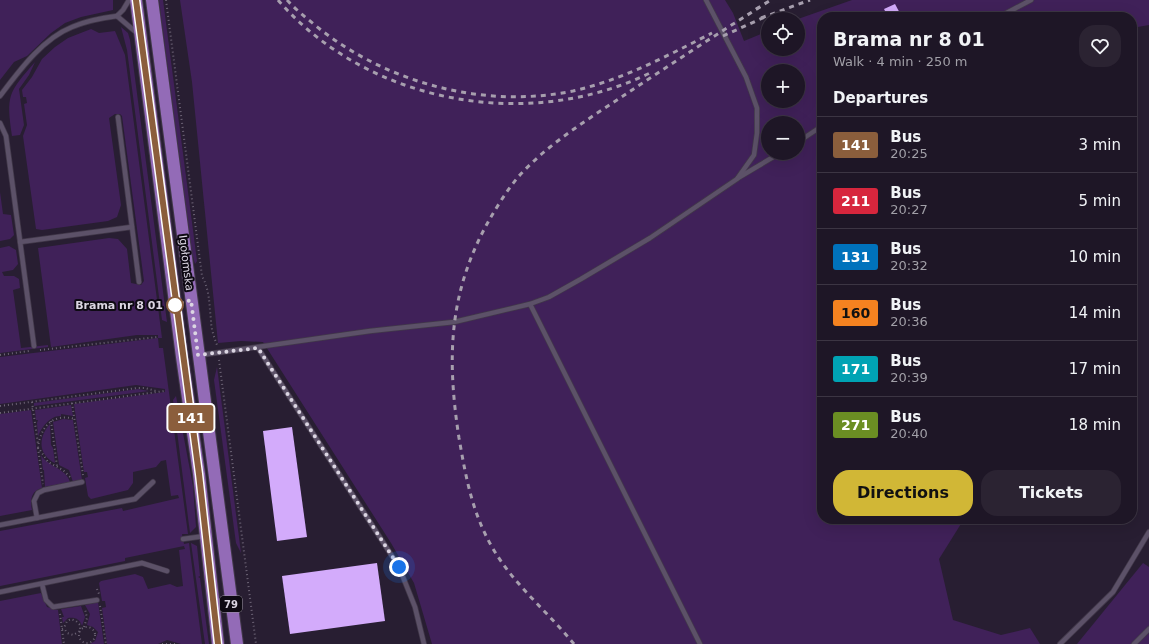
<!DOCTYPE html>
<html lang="en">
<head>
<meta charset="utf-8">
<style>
	:root { --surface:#1e1626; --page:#2b2332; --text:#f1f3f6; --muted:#a19fa7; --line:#3c3543; --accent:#d1b736 }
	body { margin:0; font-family:"DejaVu Sans",sans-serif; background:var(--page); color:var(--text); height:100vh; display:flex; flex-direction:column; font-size:15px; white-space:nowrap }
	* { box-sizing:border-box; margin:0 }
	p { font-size:13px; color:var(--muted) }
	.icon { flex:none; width:22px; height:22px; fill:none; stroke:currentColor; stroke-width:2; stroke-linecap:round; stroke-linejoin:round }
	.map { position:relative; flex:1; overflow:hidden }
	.details { position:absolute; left:817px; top:12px; width:320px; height:512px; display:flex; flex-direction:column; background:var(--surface); border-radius:16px; box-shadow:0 4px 16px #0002,0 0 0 1px var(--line) }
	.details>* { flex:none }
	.badge { padding:0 8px; border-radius:3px; font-size:14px; line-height:26px }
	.controls { position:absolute; left:761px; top:12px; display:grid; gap:8px }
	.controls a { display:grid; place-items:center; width:44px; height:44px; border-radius:50%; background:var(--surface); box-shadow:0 4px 16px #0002,0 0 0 1px var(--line); font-size:20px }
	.you { position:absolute; width:20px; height:20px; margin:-10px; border:3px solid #fff; border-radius:50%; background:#1a73e8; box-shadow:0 0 0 6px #1a73e833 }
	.map>.badge { position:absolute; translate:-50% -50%; box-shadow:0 0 0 2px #fff }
	h2 { padding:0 16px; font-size:15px; line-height:36px }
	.round { display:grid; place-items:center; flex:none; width:42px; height:42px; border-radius:16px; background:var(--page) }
	.headline { display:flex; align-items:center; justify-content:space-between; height:68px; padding:0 16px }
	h1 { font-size:19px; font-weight:600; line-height:30px }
	.button { display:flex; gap:8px; margin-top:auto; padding:8px 16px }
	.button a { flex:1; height:46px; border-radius:16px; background:var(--accent); color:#111; font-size:16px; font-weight:600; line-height:46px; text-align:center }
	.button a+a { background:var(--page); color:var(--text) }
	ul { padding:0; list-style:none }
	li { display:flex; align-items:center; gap:12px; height:56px; padding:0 16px; border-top:1px solid var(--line) }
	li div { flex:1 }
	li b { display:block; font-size:15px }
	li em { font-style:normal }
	li .badge { min-width:44px; font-weight:700; text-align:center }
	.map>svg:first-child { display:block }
	.green { fill:#402159; fill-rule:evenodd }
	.building { fill:#d3abfb }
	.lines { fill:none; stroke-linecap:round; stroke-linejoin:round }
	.lane-casing { stroke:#413849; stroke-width:6 }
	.primary-casing { stroke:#413849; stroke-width:14 }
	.path { stroke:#6d6476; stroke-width:2; stroke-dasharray:1 3; stroke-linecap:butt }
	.lane { stroke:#5c5168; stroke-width:4.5 }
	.primary { stroke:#936bb7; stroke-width:12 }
	.rail { stroke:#a79fae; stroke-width:3; stroke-dasharray:5 5; stroke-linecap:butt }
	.line-casing { stroke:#fff; stroke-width:9 }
	.line { stroke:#8b5e3c; stroke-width:6 }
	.walk { stroke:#dbd5e2; stroke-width:4; stroke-dasharray:0 7.2 }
	.stop-dot { fill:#fff; stroke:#8b5e3c; stroke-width:2 }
	.labels { text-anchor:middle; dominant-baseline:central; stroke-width:4; stroke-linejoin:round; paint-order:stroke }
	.shield { fill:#0e0a13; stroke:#9e98a4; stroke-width:1 }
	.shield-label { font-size:10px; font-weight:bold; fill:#dbd5e2 }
	.street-label { font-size:11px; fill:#dbd5e2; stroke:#0e0a13 }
	.stop-label { font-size:11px; font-weight:bold; fill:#dbd5e2; stroke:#0e0a13; text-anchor:end }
</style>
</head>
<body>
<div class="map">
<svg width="1149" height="644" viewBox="0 0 1149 644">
	<rect width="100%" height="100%" fill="#281e32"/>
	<g class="green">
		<path d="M0,0H113V10L81,17L65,23L51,33L27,56L14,62L0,80Z"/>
		<path d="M159,0H163L197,261L195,264L192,253Z"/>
		<path d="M180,0H725L733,13L744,41L768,31V49H798V19L852,0H1149V25L1132,28V17H822V519H964L939,559L953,620L1001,635L1030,628L1040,644H432L414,583L391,543L263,342L241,341L218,343L192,82ZM768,71H798V101H768ZM768,123H798V153H768Z"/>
		<path d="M121,27L128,33L130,40L167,322L162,320L127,50Z"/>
		<path d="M91,29L99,33L115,31L125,55L162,338H158L159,348H163L188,534H182L184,544L189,543L202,644H181L167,640L158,644H107L102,608L106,607L105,601H102L99,583L101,581L135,574L143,577L148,589L170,584L177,587L183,586L179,550L185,549L184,546L125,558V561L0,586V531L122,508L123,511L179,498L178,495L171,496L166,460L161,461L156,467L133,472V483L128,490L91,499L88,496L85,478L88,477L87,472H84L74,404L165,392V389L136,385L0,404V357L158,338V335H137L51,347L38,248L109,238L118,239L127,249L131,283L141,285L144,281L122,116L120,114H115L109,118L121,205L117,217L108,221L42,230L36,229L23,136L27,125L24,104L27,103L26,97H23L22,90L32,77L42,59L55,47L68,38Z"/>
		<path d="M35,62L29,75L19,89L24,125L20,135L12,136C6,95 8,93 35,62Z"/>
		<path d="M0,192L3,214L11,215L14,235L10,239L0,241Z"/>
		<path d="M9,246L16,250L18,264L13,270L2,272L4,276H14L19,279L20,288L13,290L21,348L48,345V347L0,353V248Z"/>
		<path d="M217,367L241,553L236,543L214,380Z"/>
		<path d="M138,389L149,391L34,406V403Z"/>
		<path d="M176,396L193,486L196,527L190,533L173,400Z"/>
		<path d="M71,405L73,416L61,414V416C51,415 41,427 38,437L37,423L38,420H36L35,410Z"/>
		<path d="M31,410L42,488C31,491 30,500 32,510L0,516V414Z"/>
		<path d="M63,419L73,420L82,480L73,482L69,470L59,465L53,422Z"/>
		<path d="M50,424L51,445L53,448L55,463C38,455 38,437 50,424Z"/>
		<path d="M41,455C48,467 66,468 70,482L45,487L44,470H43Z"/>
		<path d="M191,543L197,546L200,576L198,577L200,578L209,644H205Z"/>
		<path d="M1143,563L1149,567V644H1077Z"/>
		<path d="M41,593L47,607L58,610L62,644H0V601Z"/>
		<path d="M98,602L104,644H90L95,641L98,632L93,627L87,625L90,614L85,605Z"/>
		<path d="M81,606L85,617L82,626C80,619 75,617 68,618L63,623L62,617H64L61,609Z"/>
	</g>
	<g class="building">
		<path d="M895,4L902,17H888L884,9Z"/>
		<path d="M292,427L307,537L277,541L263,431Z"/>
		<path d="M377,563L385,621L290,634L282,576Z"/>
	</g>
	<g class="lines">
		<defs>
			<g id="lane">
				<path d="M117,16L137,33"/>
				<path d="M117,16L123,10L129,0"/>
				<path d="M999,17L1031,0"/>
				<path d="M0,96C19,71 42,39 72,27C86,21 101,18 117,16"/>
				<path d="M118,117L139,282"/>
				<path d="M0,123L6,136L34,346"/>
				<path d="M798,142L822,126"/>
				<path d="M738,178L780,153"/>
				<path d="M20,242L132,227"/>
				<path d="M530,304L700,644"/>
				<path d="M258,348L399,567L415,607L424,644"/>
				<path d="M201,355L370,331L454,322L530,304L549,297L581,279L650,238L737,179L754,155L757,133V108L746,77L706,0"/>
				<path d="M37,518L34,501L38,493L44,490L82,482"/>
				<path d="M0,525L135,499L153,482"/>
				<path d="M183,539L205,536"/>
				<path d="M42,584L46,600L53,607L97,600"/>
				<path d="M0,592L142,563L167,571"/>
				<path d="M1060,644L1113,592L1149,532"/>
				<path d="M1134,644L1149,629"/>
			</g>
			<g id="primary">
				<path d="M136,0L182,357L199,474L218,644"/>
				<path d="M152,0L237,644"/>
			</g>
		</defs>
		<use href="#lane" class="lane-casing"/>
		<use href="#primary" class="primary-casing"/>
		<g class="path">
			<path d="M166,0L202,276C210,291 209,304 211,320C211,329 214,337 217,345"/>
			<path d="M40,350L158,337"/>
			<path d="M0,355L29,351"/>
			<path d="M219,360L256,644"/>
			<path d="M32,402L38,444"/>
			<path d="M72,403L83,475"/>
			<path d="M0,406L137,388H145L156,391"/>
			<path d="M0,413L165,391"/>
			<path d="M51,421L57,466"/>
			<path d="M38,448L43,484"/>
			<path d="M70,477L63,470L48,462L38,447C41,426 53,413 75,419"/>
			<path d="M97,589L99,594"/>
			<path d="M100,606L106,644"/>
			<path d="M60,614L64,644"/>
			<path d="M84,627L87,618L85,609"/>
			<circle cx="87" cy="635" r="8"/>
			<path d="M62,629L64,628L67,621L71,619L76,621L80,625V631L73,635L67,633L64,628"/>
			<path d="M162,644H176"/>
		</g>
		<use href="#lane" class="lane"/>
		<use href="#primary" class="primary"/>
		<g class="rail">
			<path d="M278,0C368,104 529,133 652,72"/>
			<path d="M287,0C297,11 309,20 321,30C391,84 485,109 573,91C622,80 667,56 712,33"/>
			<path d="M756,9L771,0"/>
			<path d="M761,18L810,0"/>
			<path d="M723,36L767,16"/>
			<path d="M574,644C548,612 513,584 492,547C472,512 466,478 459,438C447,360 448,295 487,224C496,208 507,190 519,176C548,144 587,120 623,96C668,66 714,36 760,7"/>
		</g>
	</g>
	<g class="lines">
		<defs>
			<path id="line" d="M136,0L199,474L218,644"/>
		</defs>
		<use href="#line" class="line-casing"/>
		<use href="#line" class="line"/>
		<path class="walk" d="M175,305L191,300L198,355L258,348L399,567"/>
	</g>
	<circle class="stop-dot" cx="175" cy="305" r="8"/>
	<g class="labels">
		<rect class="shield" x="220" y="596" width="22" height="16" rx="3"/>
		<g class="shield-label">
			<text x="231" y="604">79</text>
		</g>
		<g class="street-label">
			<text transform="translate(186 263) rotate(83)">Igołomska</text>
		</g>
		<g class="stop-label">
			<text x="163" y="305">Brama nr 8 01</text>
		</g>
	</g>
</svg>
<div class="controls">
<a><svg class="icon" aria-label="locate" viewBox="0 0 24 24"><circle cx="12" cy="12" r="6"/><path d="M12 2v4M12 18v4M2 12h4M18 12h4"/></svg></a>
<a>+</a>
<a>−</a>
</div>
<div class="you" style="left:399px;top:567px"></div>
<b class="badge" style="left:191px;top:418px;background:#8b5e3c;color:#fff">141</b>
<section class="details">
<div class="headline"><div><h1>Brama nr 8 01</h1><p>Walk · 4 min · 250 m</p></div><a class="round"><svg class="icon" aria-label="heart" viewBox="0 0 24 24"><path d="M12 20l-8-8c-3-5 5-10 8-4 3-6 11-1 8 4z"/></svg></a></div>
<h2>Departures</h2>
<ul>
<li><span class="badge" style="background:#8b5e3c;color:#fff">141</span><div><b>Bus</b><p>20:25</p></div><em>3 min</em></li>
<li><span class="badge" style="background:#d7263d;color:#fff">211</span><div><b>Bus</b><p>20:27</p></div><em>5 min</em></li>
<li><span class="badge" style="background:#0072bc;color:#fff">131</span><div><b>Bus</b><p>20:32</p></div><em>10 min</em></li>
<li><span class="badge" style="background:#f58220;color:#111">160</span><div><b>Bus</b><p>20:36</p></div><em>14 min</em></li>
<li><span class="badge" style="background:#00a3b4;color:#fff">171</span><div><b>Bus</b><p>20:39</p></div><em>17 min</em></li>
<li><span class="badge" style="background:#6b8e23;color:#fff">271</span><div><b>Bus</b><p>20:40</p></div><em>18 min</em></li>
</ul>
<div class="button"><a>Directions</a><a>Tickets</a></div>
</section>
</div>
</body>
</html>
